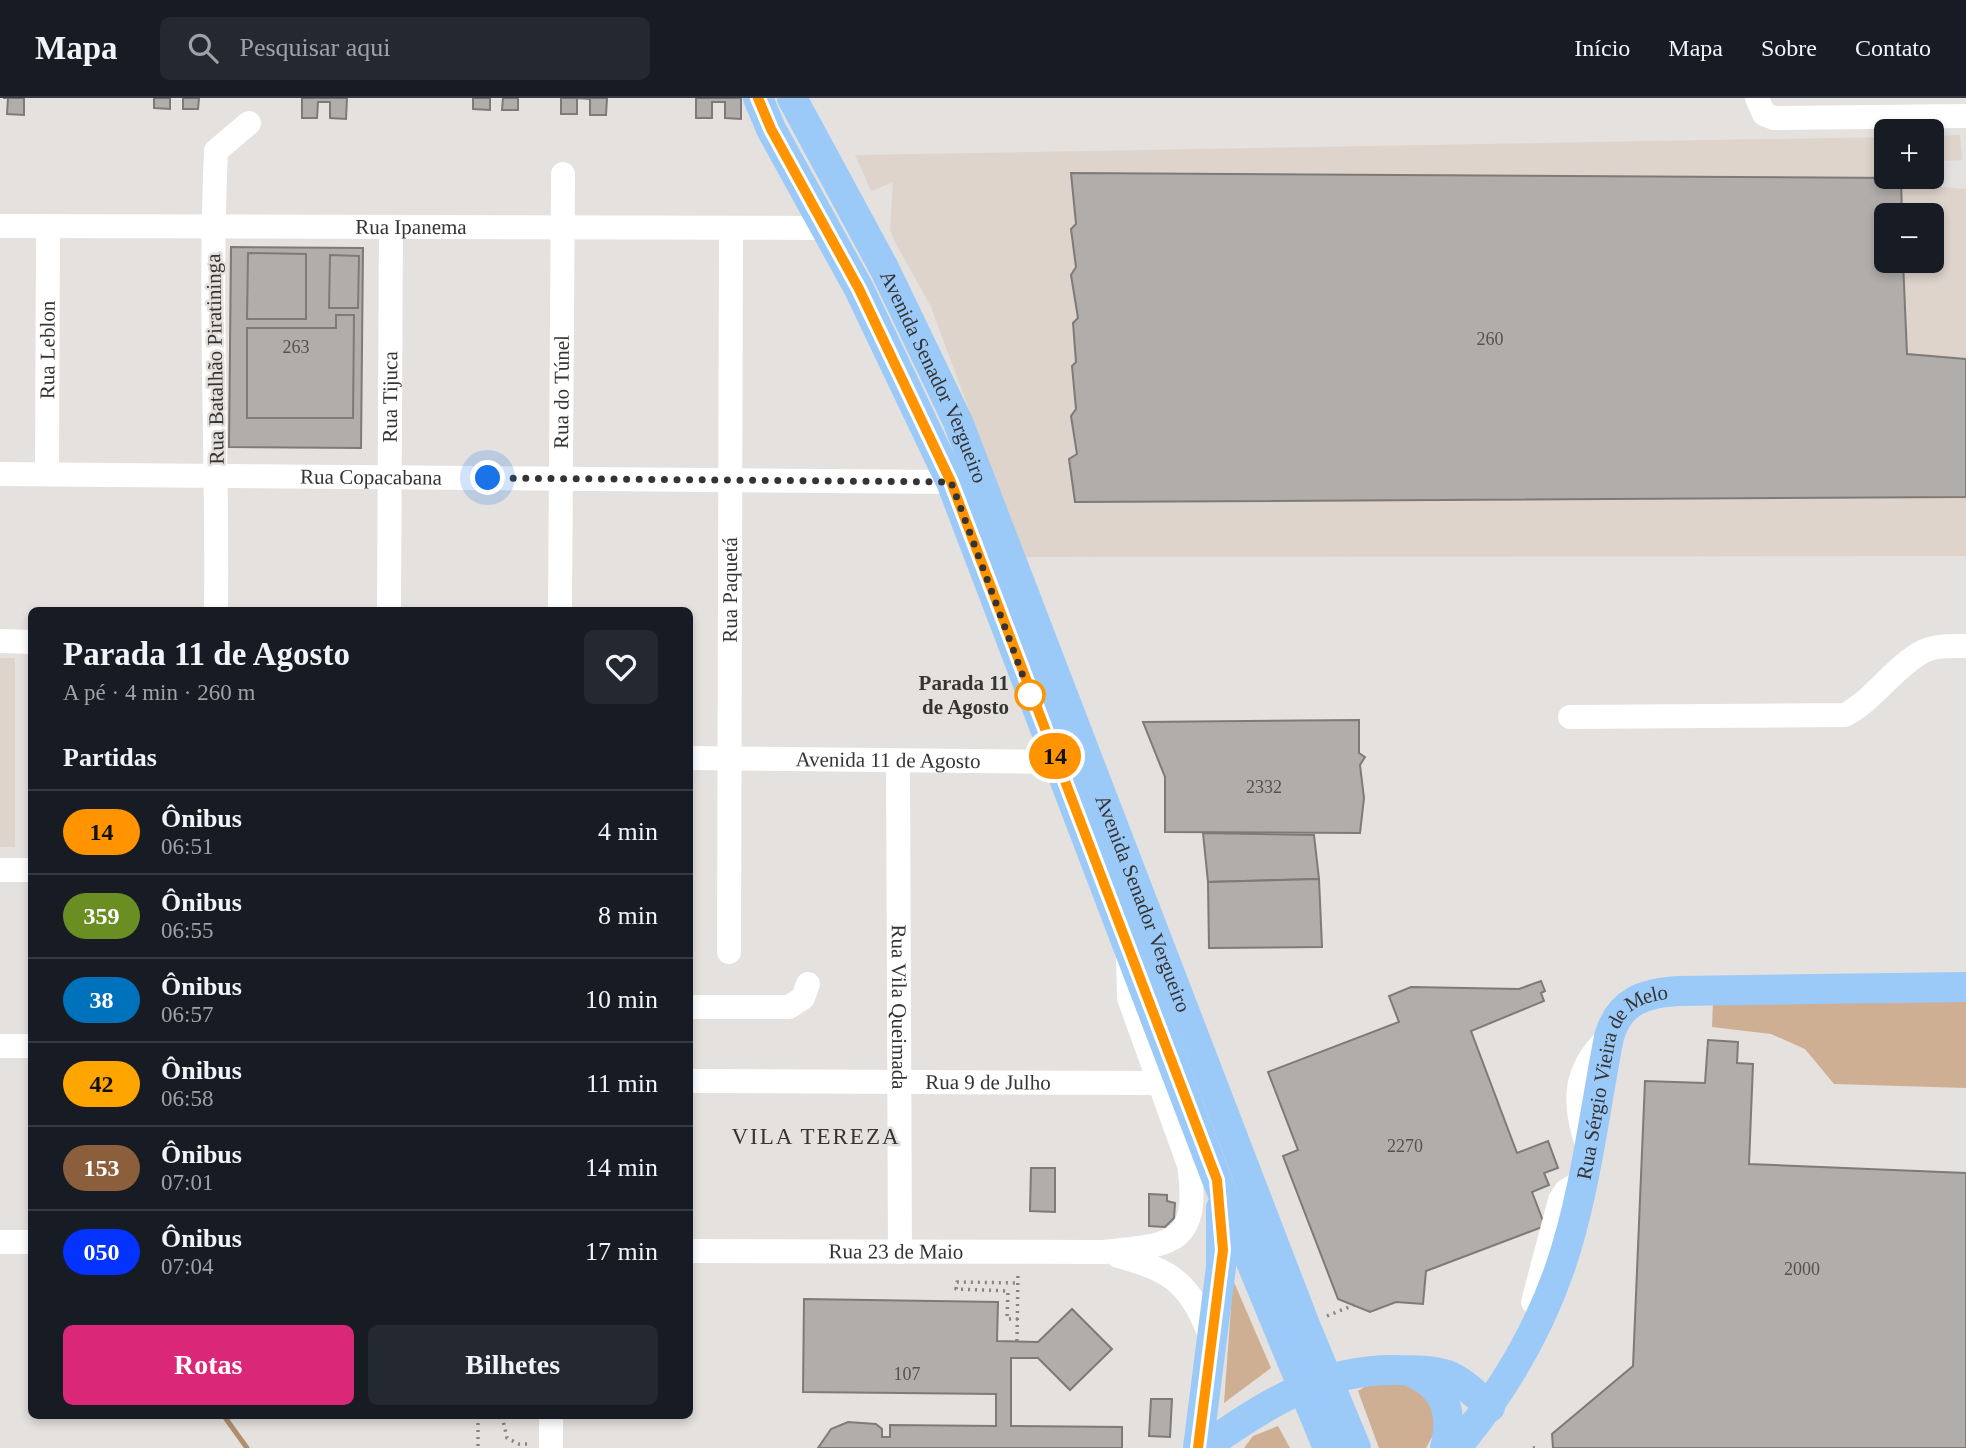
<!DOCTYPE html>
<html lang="pt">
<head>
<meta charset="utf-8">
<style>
	:root { --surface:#171b24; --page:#242831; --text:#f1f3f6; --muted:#9ea1a6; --line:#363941; --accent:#db2777 }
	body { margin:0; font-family:"Times New Roman",serif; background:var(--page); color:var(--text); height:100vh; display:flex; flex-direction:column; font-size:26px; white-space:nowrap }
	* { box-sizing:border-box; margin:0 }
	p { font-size:23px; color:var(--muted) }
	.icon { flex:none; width:38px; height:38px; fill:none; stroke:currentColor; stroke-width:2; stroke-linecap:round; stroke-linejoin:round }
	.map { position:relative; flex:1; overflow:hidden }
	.sheet { position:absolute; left:28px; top:509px; width:665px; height:812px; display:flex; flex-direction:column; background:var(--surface); border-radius:10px; box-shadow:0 4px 10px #0003 }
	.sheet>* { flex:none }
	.badge { padding:0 14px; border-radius:23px; font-size:24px; line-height:46px }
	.fabs { position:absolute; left:1874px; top:21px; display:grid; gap:14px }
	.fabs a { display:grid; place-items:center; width:70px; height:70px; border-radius:10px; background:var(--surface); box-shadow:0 4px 10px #0003; font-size:35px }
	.you { position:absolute; width:35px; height:35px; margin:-18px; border:5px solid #fff; border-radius:50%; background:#1a73e8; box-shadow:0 0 0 10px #1a73e833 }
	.map>.badge { position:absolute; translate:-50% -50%; box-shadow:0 0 0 4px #fff }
	h2 { padding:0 35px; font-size:26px; line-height:63px }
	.round { display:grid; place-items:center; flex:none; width:74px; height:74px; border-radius:10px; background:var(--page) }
	.head { display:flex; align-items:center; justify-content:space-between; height:119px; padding:0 35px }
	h1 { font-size:33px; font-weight:700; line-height:52px }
	.button { display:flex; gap:14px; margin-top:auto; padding:14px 35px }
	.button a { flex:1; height:80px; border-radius:10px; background:var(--accent); color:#fff; font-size:28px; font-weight:700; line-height:80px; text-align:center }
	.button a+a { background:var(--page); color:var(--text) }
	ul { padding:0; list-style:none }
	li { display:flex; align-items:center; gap:21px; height:84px; padding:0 35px; border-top:2px solid var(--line) }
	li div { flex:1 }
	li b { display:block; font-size:26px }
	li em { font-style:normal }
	li .badge { min-width:77px; font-weight:700; text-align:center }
	header { display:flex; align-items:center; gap:42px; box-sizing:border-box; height:98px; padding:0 35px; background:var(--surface); border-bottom:2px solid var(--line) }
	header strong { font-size:33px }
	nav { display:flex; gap:38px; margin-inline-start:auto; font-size:24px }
	.search { width:490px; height:63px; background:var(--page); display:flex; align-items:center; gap:18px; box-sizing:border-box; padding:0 24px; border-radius:10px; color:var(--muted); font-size:26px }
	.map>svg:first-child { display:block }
	.built { fill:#ded4cc; fill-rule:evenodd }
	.green { fill:#ceaf93 }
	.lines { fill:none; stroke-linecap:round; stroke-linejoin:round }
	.stream { stroke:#b28e6d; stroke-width:5 }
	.building { fill:#b0adaa; stroke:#7d7a77; stroke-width:2 }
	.path { stroke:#868482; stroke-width:3.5; stroke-dasharray:2 5; stroke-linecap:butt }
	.minor { stroke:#fff; stroke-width:24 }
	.major { stroke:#9bcaf9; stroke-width:30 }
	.line-casing { stroke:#fff; stroke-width:16 }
	.line { stroke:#ff9300; stroke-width:10 }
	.walk { stroke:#353433; stroke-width:7; stroke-dasharray:0 12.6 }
	.stop-dot { fill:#fff; stroke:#ff9300; stroke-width:3.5 }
	.labels { text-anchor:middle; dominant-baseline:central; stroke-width:5; stroke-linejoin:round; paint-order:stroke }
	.number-label { font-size:18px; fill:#545251 }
	.street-label { font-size:21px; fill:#353433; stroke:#e4e1de }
	.stop-label { font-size:21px; font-weight:bold; fill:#353433; stroke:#e4e1de; text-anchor:end }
	.neighbourhood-label { font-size:23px; letter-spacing:2px; fill:#353433; stroke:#e4e1de }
</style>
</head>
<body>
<header>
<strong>Mapa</strong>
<div class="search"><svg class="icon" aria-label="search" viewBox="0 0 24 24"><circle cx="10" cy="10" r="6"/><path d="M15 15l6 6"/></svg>Pesquisar aqui</div>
<nav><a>Início</a><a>Mapa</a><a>Sobre</a><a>Contato</a></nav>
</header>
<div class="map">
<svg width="1966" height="1350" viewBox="0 0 1966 1350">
	<rect width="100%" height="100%" fill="#e4e1de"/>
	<g class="built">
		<path d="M1960,37L1962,62L1940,63V89L1966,91V458L1024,459L931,209L895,144L890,131L893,84L871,93L855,57L1886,39V79H1932V38ZM1886,117H1932V163H1886Z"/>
		<rect x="0" y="560" width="15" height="189"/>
	</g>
	<g class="green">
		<path d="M1966,901V990L1834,986L1805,951L1771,936L1712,929L1713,903Z"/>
		<path d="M1233,1182L1271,1270L1224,1305Z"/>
		<path d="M1398,1285L1418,1290L1435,1314L1434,1335L1426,1350H1379L1358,1293L1366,1288Z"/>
		<path d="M1278,1328L1290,1350H1244L1253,1338Z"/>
	</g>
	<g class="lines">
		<path class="stream" d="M224,1318L247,1350"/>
	</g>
	<g class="building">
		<path d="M3,0H24V17L7,16L8,0Z"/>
		<path d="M154,0H170V11L154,10Z"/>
		<path d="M183,0H199L198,11H183Z"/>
		<path d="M302,0H347L346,21L330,20V4H318L317,20H302Z"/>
		<path d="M473,0H490V12L473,11Z"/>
		<path d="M503,0H518V12H502Z"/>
		<path d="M561,0H607L606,17H590V1L577,0V16H561Z"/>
		<path d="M696,0H741V21L725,20V4H712V20H696Z"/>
		<path d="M1071,75L1901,80L1902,117H1886V163H1903L1907,256L1966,261V399L1075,404L1069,361L1077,356L1071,318L1076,311L1072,268L1076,264L1073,225L1078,220L1071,177L1076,169L1071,131L1076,126Z"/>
		<path d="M231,149L363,150L361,350L229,349Z"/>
		<path d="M248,155L306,156V221H247Z"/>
		<path d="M330,157L359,158L358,210H329Z"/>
		<path d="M336,217H354L353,320H247V230H336Z"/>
		<path d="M1359,622V655L1365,659L1360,667L1364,700L1360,735L1165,734V679L1143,624Z"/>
		<path d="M1203,735L1314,737L1319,781L1208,784Z"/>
		<path d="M1319,781L1322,849L1209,850L1208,784Z"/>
		<path d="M1541,883L1545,893L1541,895L1544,903L1471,933L1517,1055L1548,1043L1558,1070L1544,1075L1549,1087L1532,1094L1545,1128L1426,1173L1423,1206L1396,1204L1370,1214L1338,1201L1283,1058L1298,1052L1268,974L1399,924L1389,898L1411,889L1519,891Z"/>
		<path d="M1708,942L1738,944L1737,965L1753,966L1749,1066L1966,1075V1350H1553L1552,1336L1633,1268L1645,983L1705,985Z"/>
		<path d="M1031,1070H1055V1114L1030,1113Z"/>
		<path d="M1149,1096L1167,1097V1103L1175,1105L1174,1120L1165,1129L1149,1128Z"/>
		<path d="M804,1201L998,1204L997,1243L1038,1244L1072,1211L1112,1251L1070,1292L1038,1260H1011V1328L1122,1329V1350H818L831,1331L848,1324L876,1326L882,1331V1339H890V1327L996,1328V1296L803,1294Z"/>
		<path d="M1151,1301H1172L1170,1339L1149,1338Z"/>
	</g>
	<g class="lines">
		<g class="path">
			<path d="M1327,1218L1354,1207"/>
			<path d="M1018,1221H1007L1008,1193L956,1191L957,1184L1018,1185"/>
			<path d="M1017,1243L1018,1174"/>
			<path d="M478,1318V1350"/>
			<path d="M502,1318L507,1340L519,1346H531"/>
			<path d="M1533,1350L1538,1349"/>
		</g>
		<g class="minor">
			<path d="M1757,0L1764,16L1774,20L1966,18"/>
			<path id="s1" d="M0,128L823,130"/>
			<path id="s2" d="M0,376L951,384"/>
			<path id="s3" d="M47,376L48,128"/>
			<path d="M216,513C218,360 209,206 216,53L249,25"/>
			<path id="s4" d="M389,513L391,129"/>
			<path id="s5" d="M560,513L563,76"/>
			<path d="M0,543L32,544"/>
			<path d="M1570,619L1845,617C1875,601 1893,570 1922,554C1935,547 1952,548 1966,548"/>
			<path id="s6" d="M690,660L1058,664L1072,658"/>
			<path id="s7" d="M898,664L900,1154"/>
			<path d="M0,772H32"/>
			<path id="s8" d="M729,854L731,130"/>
			<path d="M690,909H789L803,900L808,886"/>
			<path d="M0,948H32"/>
			<path id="s9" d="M690,983L1160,985"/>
			<path d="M1588,1050C1573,1006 1572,972 1609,939"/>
			<path d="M0,1144H32"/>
			<path id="s10" d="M690,1153L1104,1154C1170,1147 1201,1148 1189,1067L1129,900L1128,858"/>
			<path d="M1118,1158C1174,1173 1190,1186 1211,1240"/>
			<path d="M1533,1204L1560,1102L1566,1093L1582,1083"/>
			<path d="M551,1350V1318"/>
		</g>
		<g class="major">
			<path d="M758,0L771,31L859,191L951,384L1217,1082L1328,1350"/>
			<path id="s11" d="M792,0L884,170L958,324L1305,1227L1356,1350"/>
			<path d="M1411,1274C1445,1288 1454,1315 1445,1350"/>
			<path d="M1198,1350L1221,1169V1110"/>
			<path d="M1204,1350C1263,1307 1322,1270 1399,1272C1414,1272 1433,1272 1447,1277C1463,1283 1477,1298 1490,1309"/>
			<path id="s12" d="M1456,1350C1501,1296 1537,1237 1560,1170C1585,1097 1594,1016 1609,939C1619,903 1644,895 1679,893L1966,889"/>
		</g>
	</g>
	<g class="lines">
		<defs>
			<path id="line" d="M758,0L771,31L859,191L951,384L1217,1082L1223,1152L1198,1350"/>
		</defs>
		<use href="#line" class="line-casing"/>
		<use href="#line" class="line"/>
		<path class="walk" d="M488,380L951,384L1030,597"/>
	</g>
	<circle class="stop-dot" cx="1030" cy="597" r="14"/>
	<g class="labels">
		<g class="number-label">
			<text x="1490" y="241">260</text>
			<text x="296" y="249">263</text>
			<text x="1264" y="689">2332</text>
			<text x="1405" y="1048">2270</text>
			<text x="1802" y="1171">2000</text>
			<text x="907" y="1276">107</text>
		</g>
		<g class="street-label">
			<text stroke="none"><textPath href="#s1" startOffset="411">Rua Ipanema</textPath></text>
			<text stroke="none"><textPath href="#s3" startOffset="124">Rua Leblon</textPath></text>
			<text transform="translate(215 261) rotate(-91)">Rua Batalhão Piratininga</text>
			<text stroke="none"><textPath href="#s11" startOffset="313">Avenida Senador Vergueiro</textPath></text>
			<text stroke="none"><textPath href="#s5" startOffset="219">Rua do Túnel</textPath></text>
			<text stroke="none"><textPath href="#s4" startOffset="214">Rua Tijuca</textPath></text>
			<text stroke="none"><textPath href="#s2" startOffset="371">Rua Copacabana</textPath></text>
			<text stroke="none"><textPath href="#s8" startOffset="362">Rua Paquetá</textPath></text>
			<text stroke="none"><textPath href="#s6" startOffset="198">Avenida 11 de Agosto</textPath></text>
			<text stroke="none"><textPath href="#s11" startOffset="880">Avenida Senador Vergueiro</textPath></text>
			<text stroke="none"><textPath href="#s7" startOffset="245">Rua Vila Queimada</textPath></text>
			<text stroke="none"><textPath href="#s9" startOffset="298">Rua 9 de Julho</textPath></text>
			<text stroke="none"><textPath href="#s12" startOffset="413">Rua Sérgio Vieira de Melo</textPath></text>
			<text stroke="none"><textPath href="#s10" startOffset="206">Rua 23 de Maio</textPath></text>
		</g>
		<g class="stop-label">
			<text x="1009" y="585">Parada 11<tspan x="1009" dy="24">de Agosto</tspan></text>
		</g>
		<g class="neighbourhood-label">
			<text x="816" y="1038">VILA TEREZA</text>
		</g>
	</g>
</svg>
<div class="fabs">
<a>+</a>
<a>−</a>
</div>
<div class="you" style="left:488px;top:380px"></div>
<b class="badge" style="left:1055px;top:658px;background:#ff9300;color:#111">14</b>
<section class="sheet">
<div class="head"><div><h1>Parada 11 de Agosto</h1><p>A pé · 4 min · 260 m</p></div><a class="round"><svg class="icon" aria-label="heart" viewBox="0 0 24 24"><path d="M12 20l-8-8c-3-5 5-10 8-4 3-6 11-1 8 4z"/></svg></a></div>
<h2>Partidas</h2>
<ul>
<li><span class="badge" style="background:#ff9300;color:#111">14</span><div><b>Ônibus</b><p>06:51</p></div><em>4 min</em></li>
<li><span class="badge" style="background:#6b8e23;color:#fff">359</span><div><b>Ônibus</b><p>06:55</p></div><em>8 min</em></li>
<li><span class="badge" style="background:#0072bc;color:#fff">38</span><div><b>Ônibus</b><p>06:57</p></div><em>10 min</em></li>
<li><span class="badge" style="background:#ffa500;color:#111">42</span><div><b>Ônibus</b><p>06:58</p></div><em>11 min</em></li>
<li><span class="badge" style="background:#8b5e3c;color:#fff">153</span><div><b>Ônibus</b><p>07:01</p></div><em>14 min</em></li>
<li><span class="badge" style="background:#0432ff;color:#fff">050</span><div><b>Ônibus</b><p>07:04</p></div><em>17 min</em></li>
</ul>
<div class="button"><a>Rotas</a><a>Bilhetes</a></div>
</section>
</div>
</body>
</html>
